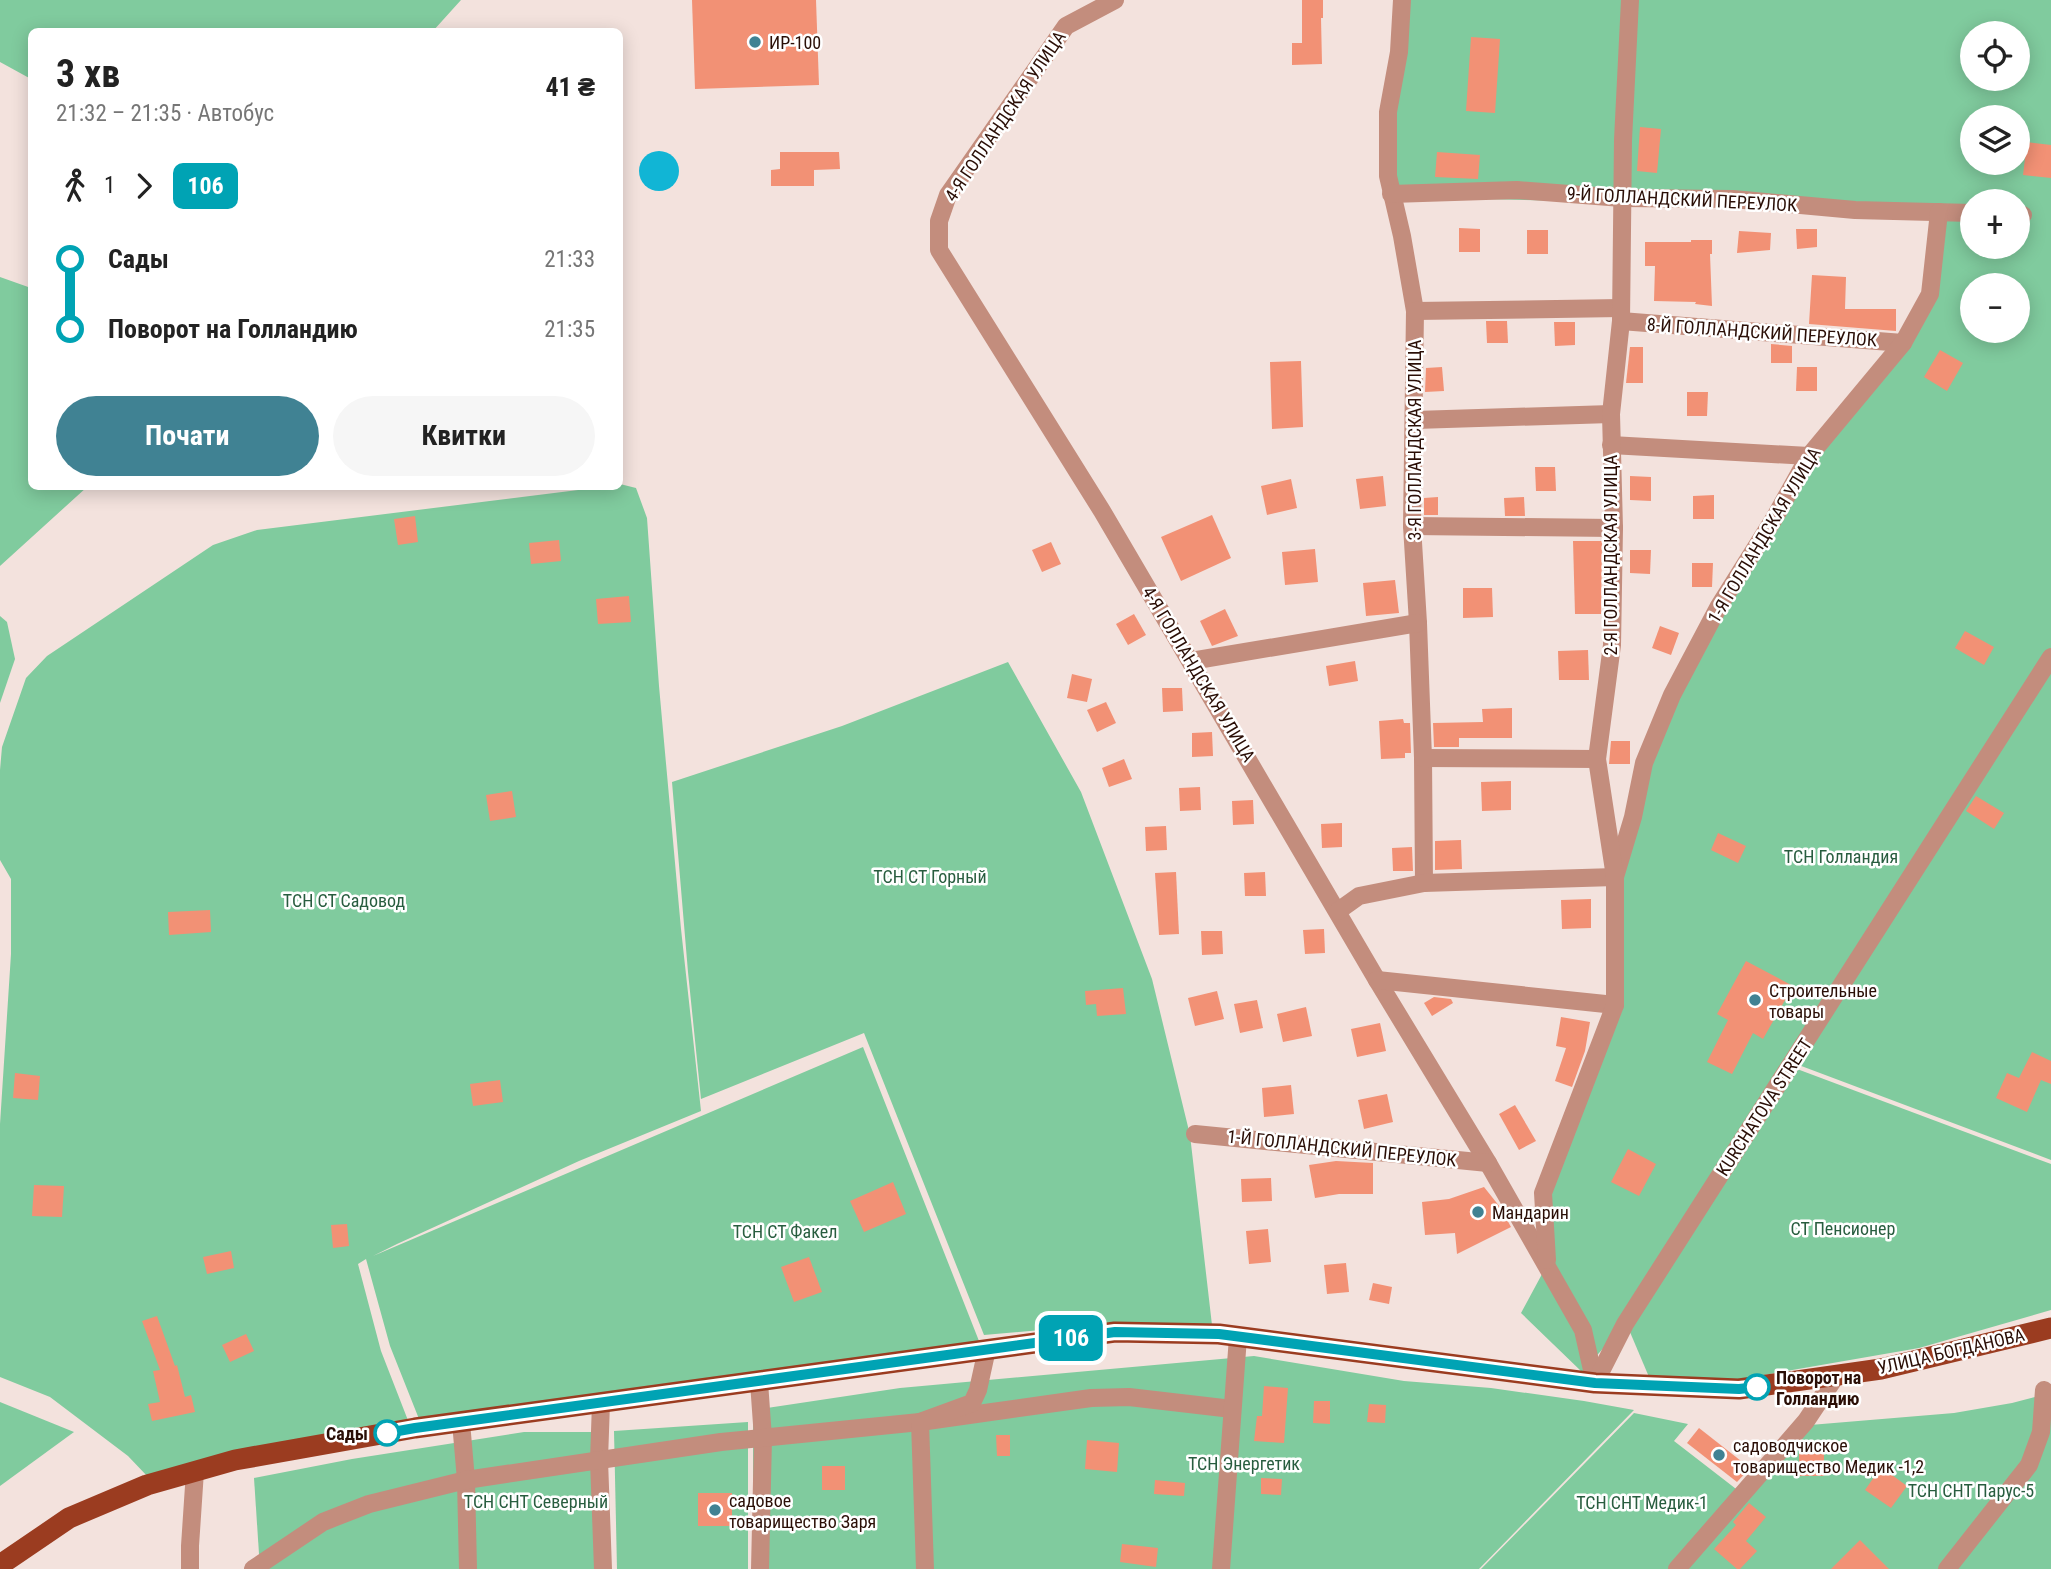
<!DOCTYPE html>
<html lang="uk">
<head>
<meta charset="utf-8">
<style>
	:root { --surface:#fff; --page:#f6f6f6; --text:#222; --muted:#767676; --accent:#408293 }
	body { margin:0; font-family:"Roboto Condensed",sans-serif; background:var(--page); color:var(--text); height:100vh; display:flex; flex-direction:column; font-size:26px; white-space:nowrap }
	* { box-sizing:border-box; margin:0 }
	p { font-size:23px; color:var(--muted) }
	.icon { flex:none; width:38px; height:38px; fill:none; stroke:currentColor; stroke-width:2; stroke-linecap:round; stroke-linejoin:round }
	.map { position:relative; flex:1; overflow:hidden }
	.side { position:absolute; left:28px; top:28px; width:595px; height:462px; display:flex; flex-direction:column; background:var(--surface); border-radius:10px; box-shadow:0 4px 18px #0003 }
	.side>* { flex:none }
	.badge { padding:0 14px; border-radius:10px; font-size:24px; line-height:46px }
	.tools { position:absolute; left:1960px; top:21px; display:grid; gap:14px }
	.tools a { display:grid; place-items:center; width:70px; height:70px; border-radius:50%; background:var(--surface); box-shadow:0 4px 18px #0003; font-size:35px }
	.map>.badge { position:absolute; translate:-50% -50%; box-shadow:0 0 0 4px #fff }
	.legs { display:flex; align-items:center; gap:10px; height:77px; padding:0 28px; font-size:23px }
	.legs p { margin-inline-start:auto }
	.head { display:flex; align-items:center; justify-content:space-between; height:119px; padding:0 28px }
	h1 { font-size:38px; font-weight:700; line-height:52px }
	.button { display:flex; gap:14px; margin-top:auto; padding:14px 28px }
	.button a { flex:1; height:80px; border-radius:42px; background:var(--accent); color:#fff; font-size:28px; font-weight:700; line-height:80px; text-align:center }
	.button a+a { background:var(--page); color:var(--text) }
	ul { padding:0 28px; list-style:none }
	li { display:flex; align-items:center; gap:24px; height:70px; font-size:26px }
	li i { display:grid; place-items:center; width:10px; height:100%; margin:0 9px; background:currentColor }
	li i::after { content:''; width:18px; height:18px; margin:-9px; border:5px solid; border-radius:50%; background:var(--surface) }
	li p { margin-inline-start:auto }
	li:first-child i { background:linear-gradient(#0000 50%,currentColor 0) }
	li:last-child i { background:linear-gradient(currentColor 50%,#0000 0) }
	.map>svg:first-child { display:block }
	.green { fill:#80cb9e; fill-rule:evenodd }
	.water { fill:#11b5d5 }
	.building { fill:#f29175 }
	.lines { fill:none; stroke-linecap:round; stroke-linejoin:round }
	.minor { stroke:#c38d7d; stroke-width:18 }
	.major { stroke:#9b3c20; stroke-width:21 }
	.line-1-casing { stroke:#fff; stroke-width:16 }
	.line-1 { stroke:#00a3b4; stroke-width:10 }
	.poi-dot { fill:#408293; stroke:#fff; stroke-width:2.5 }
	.stop-1-dot { fill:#fff; stroke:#00a3b4; stroke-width:3.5 }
	.labels { text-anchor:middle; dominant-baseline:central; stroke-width:5; stroke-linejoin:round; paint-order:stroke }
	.poi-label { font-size:18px; fill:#2a0e06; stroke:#fff; text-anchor:start }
	.street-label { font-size:18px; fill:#2a0e06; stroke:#fff }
	.park-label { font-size:18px; fill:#285d3f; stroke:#fff }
	.stop-label { font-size:18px; font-weight:bold; fill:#2a0e06; stroke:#fff; text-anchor:start }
</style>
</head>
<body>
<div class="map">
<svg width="2051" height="1569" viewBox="0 0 2051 1569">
	<rect width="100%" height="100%" fill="#f3e2dd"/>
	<g class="green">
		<path d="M0,0H461L433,31L32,32L31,79L0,62Z"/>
		<path d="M1405,0H2051V1160L1788,1061L1625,1324L1582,1372L1521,1313L1548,1263L1545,1194L1616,1004L1617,877L1645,764L1688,667L1822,444L1932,294L1936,215L1617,202L1395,197L1391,113ZM1972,33H2018V79H1972ZM1972,117H2018V163H1972ZM1972,201H2018V247H1972ZM1972,285H2018V331H1972Z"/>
		<path d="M0,277L31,288L32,486L87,487L0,566Z"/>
		<path d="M620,484L636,488L647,518L659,686L681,929L701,1111L579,1161L397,1244L373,1256L863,1047L979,1341L419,1419L390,1346L366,1259L358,1264L381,1351L409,1423L148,1477L128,1456L50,1397L0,1377V1124L11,954V879L0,860V770L2,747L26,678L47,656L213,545L257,530L602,487L620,486Z"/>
		<path d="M0,616L7,622L15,659L0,703Z"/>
		<path d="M1008,662L1081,792L1152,979L1190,1135L1212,1325L1108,1324L984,1335L864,1033L701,1099L688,972L672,782L842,726Z"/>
		<path d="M1789,1066L2051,1164V1310L1919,1348L1730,1381L1649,1377L1627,1325Z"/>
		<path d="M1254,1356L1404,1381L1491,1388L1584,1401L1634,1410L1479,1569H753V1410L900,1388Z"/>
		<path d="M2051,1393V1569H1683L1810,1425L1954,1413L2012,1403Z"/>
		<path d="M0,1402L74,1432L0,1486Z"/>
		<path d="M1634,1413L1688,1424L1674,1441L1740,1492L1674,1569H1481Z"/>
		<path d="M748,1422V1569H617L614,1431Z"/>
		<path d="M524,1432H607L608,1569H260L254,1478L352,1459Z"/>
	</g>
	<circle class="water" cx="659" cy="171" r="20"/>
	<g class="building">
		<path d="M692,0H816L819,85L695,89Z"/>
		<path d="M1302,0H1323V18H1321L1322,64L1292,65V43H1302Z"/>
		<path d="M1471,37L1500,39L1495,113L1466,111Z"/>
		<path d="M1640,127L1661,129L1657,173L1637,171Z"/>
		<path d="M2027,142L2051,145V178L2023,175Z"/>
		<path d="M780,152H839L840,169L814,170V186H771V170L780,169Z"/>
		<path d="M1437,152L1480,155L1478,179L1435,177Z"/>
		<path d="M1459,228L1480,229V252H1459Z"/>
		<path d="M1796,229H1817V247L1797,249Z"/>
		<rect x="1527" y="230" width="21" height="24"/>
		<path d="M1739,231L1771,233L1770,250L1737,253Z"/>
		<path d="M1691,240H1712V254H1710L1712,306L1695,304L1696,302L1654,301L1655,266H1645V242H1691Z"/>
		<path d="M1812,275L1846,277L1845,309H1896V331L1809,324Z"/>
		<path d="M1486,321H1507L1508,343H1487Z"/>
		<path d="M1554,322H1575V345L1555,346Z"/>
		<path d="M1771,344L1792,346V363H1771Z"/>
		<path d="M1630,347H1643V383H1626Z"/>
		<path d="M1940,350L1963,363L1947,391L1924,377Z"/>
		<path d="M1301,361L1303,427L1272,429L1270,362Z"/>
		<path d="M1442,367L1444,391L1425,392L1426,368Z"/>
		<path d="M1797,367H1817V391H1796Z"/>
		<path d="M1687,392H1708L1707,416H1687Z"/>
		<path d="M1535,467H1555L1556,491H1536Z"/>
		<path d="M1383,476L1386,506L1360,509L1356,479Z"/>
		<path d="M1630,476L1651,477V501L1630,500Z"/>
		<path d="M1291,479L1297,508L1267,515L1261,486Z"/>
		<path d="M1714,495V519H1693V496Z"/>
		<path d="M1438,497V515H1424V498Z"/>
		<path d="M1524,497L1525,516H1505L1504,498Z"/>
		<path d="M1212,515L1231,558L1181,581L1161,537Z"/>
		<path d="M415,516L418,542L398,545L394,519Z"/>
		<path d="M559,540L561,561L531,564L529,543Z"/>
		<path d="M1573,541H1602L1601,614H1575Z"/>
		<path d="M1051,542L1061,564L1042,572L1032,550Z"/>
		<path d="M1315,549L1318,582L1285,585L1282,552Z"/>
		<path d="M1630,550H1651L1650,574L1630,573Z"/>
		<path d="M1692,563H1713L1712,587H1692Z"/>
		<path d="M1395,580L1399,613L1366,616L1363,583Z"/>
		<path d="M1463,588H1492L1493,617L1463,618Z"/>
		<path d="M629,596L631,622L598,624L596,599Z"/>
		<path d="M1225,609L1238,636L1212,646L1200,621Z"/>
		<path d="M1134,614L1146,635L1128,645L1116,624Z"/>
		<path d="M1660,626L1679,633L1671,655L1652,648Z"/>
		<path d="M1965,631L1994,647L1984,665L1955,648Z"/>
		<path d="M1588,650L1589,680H1559L1558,651Z"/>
		<path d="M1355,661L1358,681L1329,686L1326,666Z"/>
		<path d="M1072,674L1092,679L1087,702L1067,698Z"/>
		<path d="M1162,688H1182L1183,711L1163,712Z"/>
		<path d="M1106,702L1116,723L1097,732L1087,710Z"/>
		<path d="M1512,708V738H1459V747H1434L1433,723L1483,722L1482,709Z"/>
		<path d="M1403,719L1404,723H1410L1411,753H1405V758L1381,759L1379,721Z"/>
		<path d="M1212,732L1213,756L1192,757V733Z"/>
		<path d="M1611,741H1630V764H1609Z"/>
		<path d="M1124,759L1132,779L1109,787L1102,768Z"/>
		<path d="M1511,781V810L1482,811L1481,782Z"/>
		<path d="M1200,787L1201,810L1180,811L1179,788Z"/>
		<path d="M512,791L516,817L490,821L486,795Z"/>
		<path d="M1976,796L2004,813L1994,829L1966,811Z"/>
		<path d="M1253,800L1254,824L1233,825L1232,801Z"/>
		<path d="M1342,823V847L1322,848L1321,824Z"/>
		<path d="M1166,826L1167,850L1146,851L1145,827Z"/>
		<path d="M1718,833L1746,846L1738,863L1711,850Z"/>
		<path d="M1461,840L1462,869L1435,870V841Z"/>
		<path d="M1412,847L1413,871H1393L1392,848Z"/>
		<path d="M1176,872L1179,934L1159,935L1155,873Z"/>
		<path d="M1265,872L1266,896H1245L1244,873Z"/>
		<path d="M1591,899V928L1562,929L1561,900Z"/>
		<path d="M210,910L211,932L169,935L168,912Z"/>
		<path d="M1324,929L1325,953L1305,954L1303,930Z"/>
		<path d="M1201,931H1222L1223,954L1202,955Z"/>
		<path d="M1746,961L1793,986L1763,1039L1753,1033L1732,1074L1707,1062L1728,1020L1717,1014Z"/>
		<path d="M1123,988L1126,1014L1097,1016L1096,1004L1086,1005L1085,991Z"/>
		<path d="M1217,991L1224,1019L1195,1026L1188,998Z"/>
		<path d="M1434,997L1451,999L1453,1003L1432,1016L1424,1003Z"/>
		<path d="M1257,1000L1263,1028L1240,1033L1234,1004Z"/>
		<path d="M1306,1007L1312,1036L1283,1042L1277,1014Z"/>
		<path d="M1561,1017L1590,1022L1585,1051L1572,1087L1555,1081L1566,1048L1556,1046Z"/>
		<path d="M1380,1023L1386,1051L1357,1057L1351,1029Z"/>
		<path d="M2032,1052L2051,1061V1084L2041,1080L2027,1112L1996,1098L2007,1073L2019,1078Z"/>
		<path d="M15,1073L40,1076L38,1100L13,1098Z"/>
		<path d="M500,1080L503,1102L473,1106L470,1084Z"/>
		<path d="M1291,1085L1294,1114L1264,1117L1262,1088Z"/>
		<path d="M1387,1094L1393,1122L1364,1129L1358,1100Z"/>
		<path d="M1515,1105L1536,1141L1519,1150L1499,1114Z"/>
		<path d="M1628,1149L1656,1164L1639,1196L1611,1182Z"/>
		<path d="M1336,1161L1373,1163V1194H1339L1315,1198L1309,1165Z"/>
		<path d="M1271,1178L1272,1201L1242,1202L1241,1179Z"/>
		<path d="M893,1182L906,1214L864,1232L850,1201Z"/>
		<path d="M34,1185L64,1186L62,1217L32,1216Z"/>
		<path d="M1484,1187L1500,1207L1511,1227L1457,1254L1455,1233L1425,1235L1422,1202L1449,1199Z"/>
		<path d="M347,1224L349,1246L333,1248L331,1225Z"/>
		<path d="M1268,1229L1271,1262L1249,1264L1246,1231Z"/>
		<path d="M231,1251L234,1268L207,1274L203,1257Z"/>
		<path d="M809,1257L822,1292L794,1302L781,1267Z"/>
		<path d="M1346,1263L1349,1292L1327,1294L1324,1265Z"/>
		<path d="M1373,1283L1392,1287L1389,1304L1369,1300Z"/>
		<path d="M157,1316L175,1366L177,1365L185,1397L191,1395L195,1412L152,1421L148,1404L160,1402L153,1371L160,1370L142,1321Z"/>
		<path d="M246,1334L254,1351L230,1362L222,1345Z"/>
		<path d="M1264,1386L1288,1388L1284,1443L1254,1441L1257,1416H1262Z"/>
		<path d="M1314,1401H1330V1424L1313,1423Z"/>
		<path d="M1369,1404L1386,1405L1385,1423L1367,1422Z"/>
		<path d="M1699,1428L1750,1468L1737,1482L1687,1443Z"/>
		<path d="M996,1435H1010V1456H997Z"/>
		<path d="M1087,1440L1119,1443L1117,1472L1085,1469Z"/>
		<path d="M1799,1449L1824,1450V1476H1799Z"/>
		<rect x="822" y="1466" width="23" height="24"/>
		<path d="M1881,1467L1907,1486L1891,1508L1865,1490Z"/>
		<path d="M1261,1478L1282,1479L1281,1495L1261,1494Z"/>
		<path d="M1155,1480L1185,1483L1184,1496L1154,1494Z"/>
		<rect x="698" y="1493" width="34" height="33"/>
		<path d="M1749,1503L1766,1517L1746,1541L1757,1551L1740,1569H1737L1714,1549L1736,1525L1733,1522Z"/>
		<path d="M1860,1540L1889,1569H1831Z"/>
		<path d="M1122,1544L1158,1548L1156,1567L1120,1562Z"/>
	</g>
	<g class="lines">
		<g class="minor">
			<path d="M1115,0L1066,26L948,195L939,221V250L1102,511L1377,980L1488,1163L1583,1330L1595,1383"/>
			<path d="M1402,0L1399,52L1388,112V176L1402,236L1415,311L1412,526L1418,623L1423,758L1424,883"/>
			<path d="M1391,194L1517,190L1622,198L1733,199L1855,210L1972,213"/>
			<path d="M2018,215H2023"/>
			<path d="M1415,311L1621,308"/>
			<path d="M1621,321L1903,343"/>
			<path d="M1415,420L1611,414"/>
			<path d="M1611,445L1809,456"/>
			<path d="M1412,526L1614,528"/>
			<path d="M1191,661L1418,623"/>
			<path d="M1423,758L1597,759"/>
			<path d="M1338,911L1359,896L1424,883L1615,877L1633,817L1644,763L1672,695L1719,606L1775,517L1809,456L1903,343L1930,294L1939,212"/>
			<path d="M1377,980L1615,1005"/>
			<path d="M1195,1134L1488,1163"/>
			<path d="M1547,1260L1543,1193L1615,1005V877L1597,759L1612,645L1614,528L1611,414L1621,321L1623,140L1630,0"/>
			<path d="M759,1382L763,1438L760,1569"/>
			<path d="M1595,1383L1625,1324L2051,657"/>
			<path d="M601,1403L599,1460L603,1569"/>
			<path d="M461,1422L466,1480L468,1569"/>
			<path d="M190,1569V1546L195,1471"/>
			<path d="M253,1569L323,1522L369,1504L466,1480L721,1442L920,1422L1091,1398L1129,1397L1232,1409"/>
			<path d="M925,1569L920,1422L972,1403L978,1390L987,1349"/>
			<path d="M1221,1569L1238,1337"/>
			<path d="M1677,1569L1806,1421L1836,1376"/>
			<path d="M1947,1569L2029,1465L2041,1432L2044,1390"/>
		</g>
		<path class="major" d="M0,1565L69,1518L147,1485L235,1460L415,1428L1115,1332L1219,1334L1595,1383L1739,1389L1881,1369L2051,1328"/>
	</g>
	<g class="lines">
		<defs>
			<path id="line-1" d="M387,1433L415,1428L1115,1332L1219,1334L1595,1383L1739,1389L1757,1387"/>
		</defs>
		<use href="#line-1" class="line-1-casing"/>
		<use href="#line-1" class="line-1"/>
	</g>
	<g class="poi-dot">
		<circle cx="755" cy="42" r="7"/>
		<circle cx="1755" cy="1000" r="7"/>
		<circle cx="1478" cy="1212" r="7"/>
		<circle cx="1719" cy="1455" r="7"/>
		<circle cx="715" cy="1510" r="7"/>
	</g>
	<g class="stop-1-dot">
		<circle cx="1757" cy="1387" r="12"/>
		<circle cx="387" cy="1433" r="12"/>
	</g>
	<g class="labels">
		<g class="poi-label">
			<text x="769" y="42">ИР-100</text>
			<text x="1769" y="990">Строительные<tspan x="1769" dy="21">товары</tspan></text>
			<text x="1492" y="1212">Мандарин</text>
			<text x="1733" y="1445">садоводчиское<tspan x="1733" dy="21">товарищество Медик -1,2</tspan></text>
			<text x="729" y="1500">садовое<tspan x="729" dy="21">товарищество Заря</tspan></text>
		</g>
		<g class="street-label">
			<text transform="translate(1005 116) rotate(-56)">4-Я ГОЛЛАНДСКАЯ УЛИЦА</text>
			<text transform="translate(1682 199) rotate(3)">9-Й ГОЛЛАНДСКИЙ ПЕРЕУЛОК</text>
			<text transform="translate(1762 332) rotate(4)">8-Й ГОЛЛАНДСКИЙ ПЕРЕУЛОК</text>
			<text transform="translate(1414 440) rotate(-90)">3-Я ГОЛЛАНДСКАЯ УЛИЦА</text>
			<text transform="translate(1764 535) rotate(-59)">1-Я ГОЛЛАНДСКАЯ УЛИЦА</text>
			<text transform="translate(1610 555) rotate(-90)">2-Я ГОЛЛАНДСКАЯ УЛИЦА</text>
			<text transform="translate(1199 674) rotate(59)">4-Я ГОЛЛАНДСКАЯ УЛИЦА</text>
			<text transform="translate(1764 1107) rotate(-57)">KURCHATOVA STREET</text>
			<text transform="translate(1342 1148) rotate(6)">1-Й ГОЛЛАНДСКИЙ ПЕРЕУЛОК</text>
			<text transform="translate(1951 1351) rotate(-13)">УЛИЦА БОГДАНОВА</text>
		</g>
		<g class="park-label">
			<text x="1841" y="856">ТСН Голландия</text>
			<text x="930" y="876">ТСН СТ Горный</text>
			<text x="344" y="900">ТСН СТ Садовод</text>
			<text x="1843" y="1228">СТ Пенсионер</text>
			<text x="785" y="1231">ТСН СТ Факел</text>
			<text x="1244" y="1463">ТСН Энергетик</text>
			<text x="1971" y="1490">ТСН СНТ Парус-5</text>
			<text x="536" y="1501">ТСН СНТ Северный</text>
			<text x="1642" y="1502">ТСН СНТ Медик-1</text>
		</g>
		<g class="stop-label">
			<text x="1776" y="1377">Поворот на<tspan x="1776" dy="21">Голландию</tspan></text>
			<text x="368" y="1433" text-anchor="end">Сады</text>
		</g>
	</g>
</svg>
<div class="tools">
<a><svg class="icon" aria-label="locate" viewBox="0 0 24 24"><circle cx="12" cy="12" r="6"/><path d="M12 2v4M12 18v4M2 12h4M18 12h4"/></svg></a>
<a><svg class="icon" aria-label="layers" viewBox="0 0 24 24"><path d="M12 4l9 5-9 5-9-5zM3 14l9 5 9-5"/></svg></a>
<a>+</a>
<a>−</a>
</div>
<b class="badge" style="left:1071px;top:1338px;background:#00a3b4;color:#fff">106</b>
<section class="side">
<div class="head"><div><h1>3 хв</h1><p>21:32 – 21:35 · Автобус</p></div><b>41 ₴</b></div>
<div class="legs"><svg class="icon" aria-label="walk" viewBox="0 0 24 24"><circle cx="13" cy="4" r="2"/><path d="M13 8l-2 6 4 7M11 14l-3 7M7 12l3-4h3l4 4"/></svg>1<svg class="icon" aria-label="forward" viewBox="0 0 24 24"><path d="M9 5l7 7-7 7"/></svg><b class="badge" style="background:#00a3b4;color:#fff">106</b></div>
<ul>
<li><i style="color:#00a3b4"></i><b>Сады</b><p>21:33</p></li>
<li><i style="color:#00a3b4"></i><b>Поворот на Голландию</b><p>21:35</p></li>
</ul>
<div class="button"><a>Почати</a><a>Квитки</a></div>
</section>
</div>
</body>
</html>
